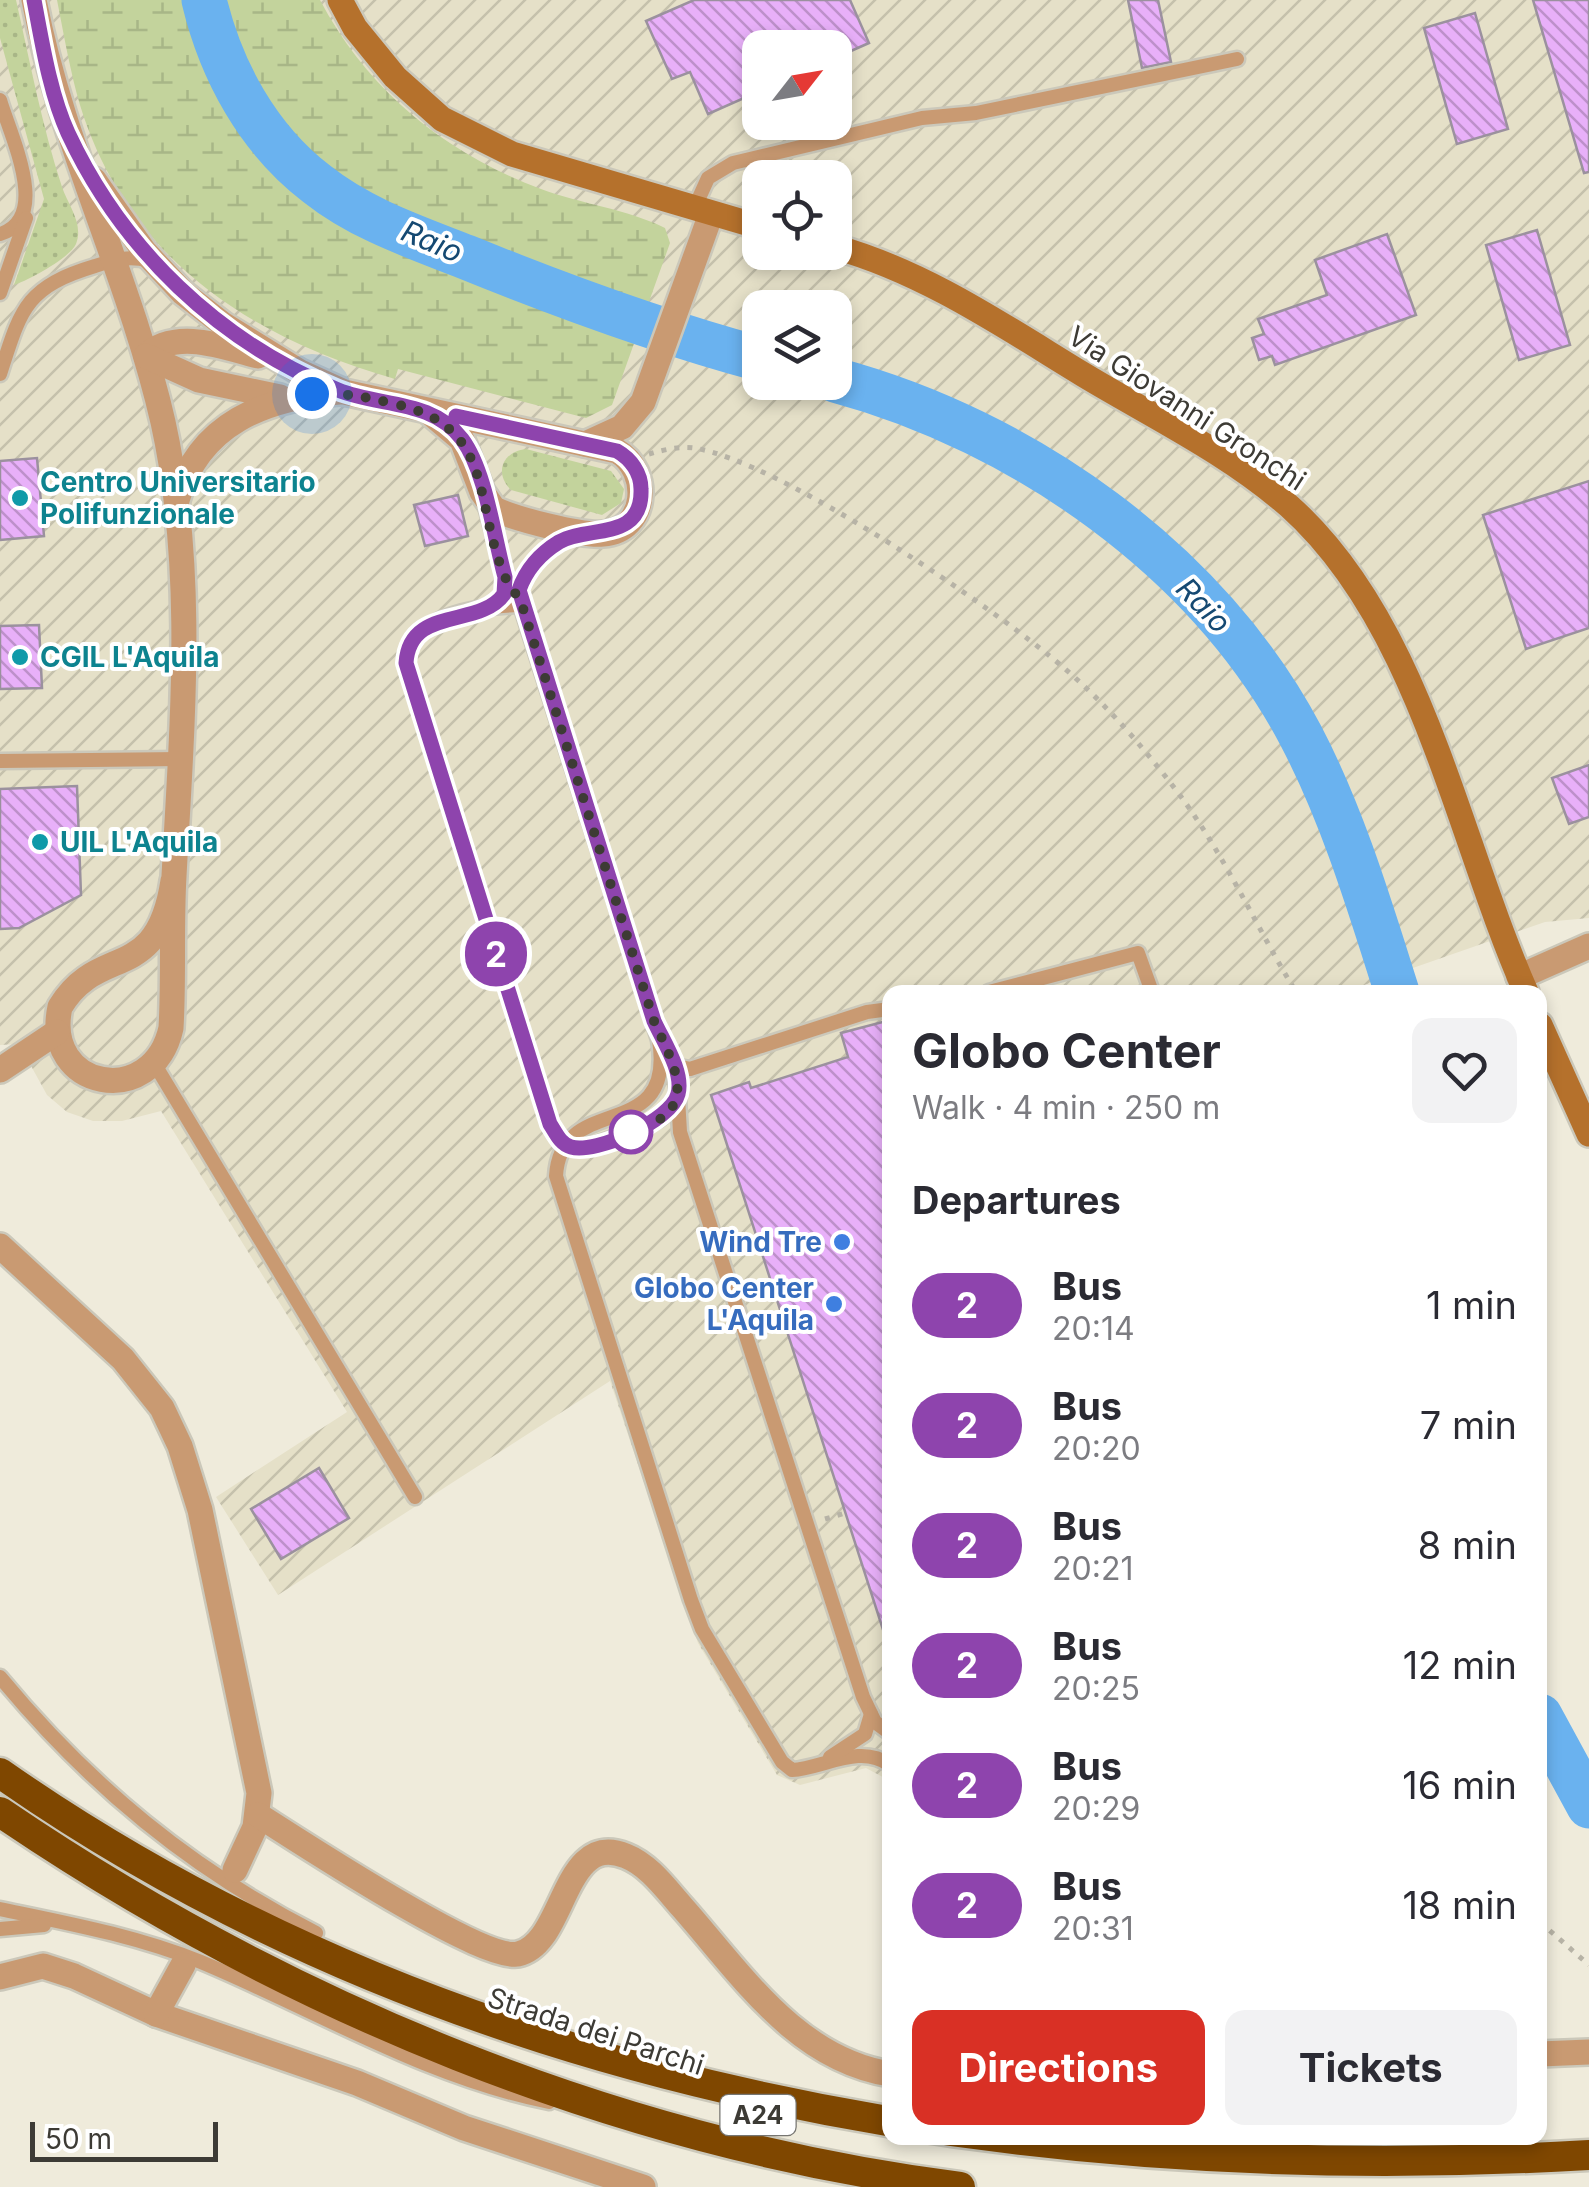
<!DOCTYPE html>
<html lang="en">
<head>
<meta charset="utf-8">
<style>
	:root { --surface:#fff; --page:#f2f2f3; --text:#2b2b33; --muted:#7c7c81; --accent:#d93025 }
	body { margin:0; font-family:Inter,sans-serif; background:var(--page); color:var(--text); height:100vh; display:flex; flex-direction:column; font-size:38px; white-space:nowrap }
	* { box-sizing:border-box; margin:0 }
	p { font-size:32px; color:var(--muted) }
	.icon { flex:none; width:55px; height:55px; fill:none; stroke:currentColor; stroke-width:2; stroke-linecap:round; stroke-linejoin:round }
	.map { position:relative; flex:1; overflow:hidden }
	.sheet { position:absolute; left:882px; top:985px; width:665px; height:1160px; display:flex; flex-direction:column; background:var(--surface); border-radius:20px; box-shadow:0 5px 15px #0003 }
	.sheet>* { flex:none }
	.badge { padding:0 20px; border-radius:32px; font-size:35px; line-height:65px }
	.needle { width:65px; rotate:59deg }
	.tools { position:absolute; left:742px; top:30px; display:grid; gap:20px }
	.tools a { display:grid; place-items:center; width:110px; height:110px; border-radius:20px; background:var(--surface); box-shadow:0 5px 15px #0003; font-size:50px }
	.scale { position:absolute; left:30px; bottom:25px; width:188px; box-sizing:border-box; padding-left:10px; border:5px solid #3d3b35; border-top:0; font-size:28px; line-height:35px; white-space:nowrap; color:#3d3b35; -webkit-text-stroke:8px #fff; paint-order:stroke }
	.you { position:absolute; width:50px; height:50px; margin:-25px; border:8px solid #fff; border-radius:50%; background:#1a73e8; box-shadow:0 0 0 15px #1a73e833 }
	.map>.badge { position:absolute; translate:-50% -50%; box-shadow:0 0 0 5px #fff }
	h2 { padding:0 30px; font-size:38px; line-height:90px }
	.round { display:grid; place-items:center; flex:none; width:105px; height:105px; border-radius:20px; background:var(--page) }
	.headline { display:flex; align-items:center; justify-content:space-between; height:170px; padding:0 30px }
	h1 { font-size:48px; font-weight:700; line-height:75px }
	.action { display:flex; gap:20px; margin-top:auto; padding:20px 30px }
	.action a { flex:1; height:115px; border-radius:20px; background:var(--accent); color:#fff; font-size:40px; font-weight:700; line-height:115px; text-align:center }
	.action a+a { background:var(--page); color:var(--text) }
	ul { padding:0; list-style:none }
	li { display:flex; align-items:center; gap:30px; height:120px; padding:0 30px }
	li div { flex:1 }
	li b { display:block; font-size:38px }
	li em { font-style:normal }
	li .badge { min-width:110px; font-weight:700; text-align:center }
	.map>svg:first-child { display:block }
	.industrial { fill:url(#industrial-furrows); fill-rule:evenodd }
	.grass { fill:url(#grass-dots) }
	.wetland { fill:url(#wetland-marsh) }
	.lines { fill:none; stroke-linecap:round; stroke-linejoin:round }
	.river { stroke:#6ab2ef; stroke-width:45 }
	.building { fill:url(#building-back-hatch); stroke:#9b919e; stroke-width:2.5 }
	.service-casing { stroke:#cbc8ba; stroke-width:19 }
	.minor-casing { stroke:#cbc8ba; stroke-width:30 }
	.secondary-casing { stroke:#cbc8ba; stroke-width:30 }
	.motorway-casing { stroke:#cbc8ba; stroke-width:35 }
	.path { stroke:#b7b3a6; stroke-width:5; stroke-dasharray:5 8; stroke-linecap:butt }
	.service { stroke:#c99a72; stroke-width:14 }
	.minor { stroke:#c99a72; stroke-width:25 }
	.secondary { stroke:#b5712c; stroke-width:25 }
	.motorway { stroke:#7f4700; stroke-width:30 }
	.line-casing { stroke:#fff; stroke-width:22 }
	.line { stroke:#8e44ad; stroke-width:15 }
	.walk { stroke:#3d3b35; stroke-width:10; stroke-dasharray:0 18 }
	.culture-dot { fill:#0f9aa8; stroke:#fff; stroke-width:4 }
	.stop-dot { fill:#fff; stroke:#8e44ad; stroke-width:5 }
	.shop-dot { fill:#3f7fe0; stroke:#fff; stroke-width:4 }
	.labels { text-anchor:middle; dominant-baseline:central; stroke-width:8; stroke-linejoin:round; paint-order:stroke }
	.shield { fill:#fff; stroke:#777672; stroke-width:2.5 }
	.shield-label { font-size:25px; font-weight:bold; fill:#3d3b35 }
	.street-label { font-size:28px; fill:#3d3b35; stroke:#fff }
	.culture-label { font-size:28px; font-weight:bold; fill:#0d838f; stroke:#fff; text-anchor:start }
	.shop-label { font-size:28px; font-weight:bold; fill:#366cbe; stroke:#fff; text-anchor:end }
	.water-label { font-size:30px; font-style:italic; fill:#154972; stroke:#fff }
</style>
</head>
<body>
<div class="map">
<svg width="1589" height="2187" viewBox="0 0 1589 2187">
	<defs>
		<pattern id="industrial-furrows" width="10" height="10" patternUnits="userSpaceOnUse" patternTransform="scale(2.5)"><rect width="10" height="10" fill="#e5e0c8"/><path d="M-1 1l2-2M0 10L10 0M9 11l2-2" fill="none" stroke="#c5c1ac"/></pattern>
		<pattern id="grass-dots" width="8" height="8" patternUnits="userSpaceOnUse" patternTransform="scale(2.5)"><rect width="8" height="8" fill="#c3d39c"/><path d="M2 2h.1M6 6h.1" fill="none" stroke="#a8b687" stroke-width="1.8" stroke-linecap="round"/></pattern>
		<pattern id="wetland-marsh" width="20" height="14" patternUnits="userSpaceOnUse" patternTransform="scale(2.5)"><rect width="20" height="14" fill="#c3d39c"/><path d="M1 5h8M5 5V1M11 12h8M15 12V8" fill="none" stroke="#a8b687"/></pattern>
		<pattern id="building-back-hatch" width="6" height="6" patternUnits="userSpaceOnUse" patternTransform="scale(2.5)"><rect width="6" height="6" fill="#e8b0f9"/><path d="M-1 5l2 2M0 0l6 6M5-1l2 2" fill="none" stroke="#bd90ca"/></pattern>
	</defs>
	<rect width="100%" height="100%" fill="#efebdb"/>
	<path class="industrial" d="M0,0H1589V918L1545,922L1344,992H890V1781L866,1768L800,1785L777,1775L698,1643L610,1381L278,1595L216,1497L347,1412L161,1111L122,1121H93L67,1112L47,1095L19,1044L0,1045ZM760,48H835V122H760ZM760,178H835V252H760ZM760,308H835V382H760Z"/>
	<g class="grass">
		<path d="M0,0H16C30,62 42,126 62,187C68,205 84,224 76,244C70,258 27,281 14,285L44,199L0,38Z"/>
		<path d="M526,449L611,471L624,489L621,503L602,515L511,490C494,473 502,452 526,449Z"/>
	</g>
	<path class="wetland" d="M57,0H320C368,91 445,153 541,189C581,204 627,209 665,228L670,243L612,405L586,418L398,369L395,379C249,337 127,258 80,105C70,71 64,35 57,0Z"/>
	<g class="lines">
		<g class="river">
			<path d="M204,0C221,71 258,139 317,184C361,219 415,237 466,257C562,296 660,332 760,359"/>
			<path d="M835,380C1024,431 1209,561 1301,736C1343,816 1370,907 1397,992"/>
			<path d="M1540,1716L1589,1806"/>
		</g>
	</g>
	<g class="building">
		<path d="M694,0H850L869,43L835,58V48H760V91L708,114L690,72L672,79L646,21Z"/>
		<path d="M1128,0H1158L1171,62L1142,68Z"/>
		<path d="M1533,0H1589V172L1584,173Z"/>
		<path d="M1475,13L1508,129L1457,144L1424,28Z"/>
		<path d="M1537,230L1570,345L1519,360L1486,245Z"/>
		<path d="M1387,234L1416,315L1275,365L1272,356L1259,360L1252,338L1264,334L1258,319L1327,295L1315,260Z"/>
		<path d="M37,458L44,536L0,540V461Z"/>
		<path d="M1589,481V628L1526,649L1483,515Z"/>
		<path d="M458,495L468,536L425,546L414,505Z"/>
		<path d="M39,625L42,688L0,689V626Z"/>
		<path d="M1589,765V817L1569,824L1552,778Z"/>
		<path d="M77,786L81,895L19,928L0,929V789Z"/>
		<path d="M890,1020V1639H886L711,1095L749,1082L751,1088L848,1057L841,1033Z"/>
		<path d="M319,1468L349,1518L281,1559L251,1509Z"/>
	</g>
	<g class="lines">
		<defs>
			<g id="service">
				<path d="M0,100C10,135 52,219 0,234"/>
				<path d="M694,209L708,178L733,163L922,118L976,113L1237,59"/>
				<path d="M0,293L26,218"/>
				<path d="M0,374C21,309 25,287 95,266C114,260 129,255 149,261"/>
				<path d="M485,503L506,580L521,605L659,1040C676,1146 561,1090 556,1176L691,1600L702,1629L782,1762L792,1770C824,1768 860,1743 890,1765"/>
				<path d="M520,599C516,570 552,542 578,535"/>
				<path d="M521,605C483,606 409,613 406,663L550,1124C555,1133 560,1144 571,1147C584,1151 603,1141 616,1137C676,1118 691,1104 664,1044"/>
				<path d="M0,761L181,759"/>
				<path d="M989,992L1138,953L1152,992"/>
				<path d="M154,1063L415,1497"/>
				<path d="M674,1066L690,1069L867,1012L890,1009"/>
				<path d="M678,1098L680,1132L863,1697L875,1722L890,1733"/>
				<path d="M0,1677C90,1786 191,1869 316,1933"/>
				<path d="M830,1757L865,1734L871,1714"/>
				<path d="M0,1909C67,1923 137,1936 201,1962C316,2010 425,2077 549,2102"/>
				<path d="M0,1929L44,1925"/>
			</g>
			<g id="minor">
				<path d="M34,0C62,145 130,278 163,422C196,571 182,725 174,876C171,927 174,978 171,1028C153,1110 42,1090 60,1007C99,942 157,986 173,881"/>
				<path d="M94,180L144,251L183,293L224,325L300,372L344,392L617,451C651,471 648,531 603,534C580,536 516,519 494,509L482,492L462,440L429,412"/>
				<path d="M146,356C175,328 224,347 258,356"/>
				<path d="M146,356L199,380L280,397"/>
				<path d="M585,444L622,427L643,402L711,214"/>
				<path d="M177,500C199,423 265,398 339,392"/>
				<path d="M1519,977L1589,946"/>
				<path d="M0,1070L57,1032"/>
				<path d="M0,1246L123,1359L162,1408L180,1446L200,1510L259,1793L255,1827L235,1870"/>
				<path d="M258,1815C299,1841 481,1961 518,1954C566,1944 562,1830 626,1856C649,1865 666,1889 682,1907C742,1975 796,2059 890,2074"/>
				<path d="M0,1977L43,1966L74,1976L156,2014L357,2083L464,2128L643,2187"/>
				<path d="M156,2014L183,1965"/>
				<path d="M1540,2054L1589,2052"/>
			</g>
			<g id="secondary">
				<path d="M340,0L355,28L395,77L442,119L512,154L760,227"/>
				<path d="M835,247C925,272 1005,327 1084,375C1152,416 1229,453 1289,506C1421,624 1456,834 1526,992"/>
				<path d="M1540,1025L1589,1134"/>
			</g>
			<g id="motorway">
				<path d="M0,1773C457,2093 1035,2187 1589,2155"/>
				<path d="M0,1812C285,2006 617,2143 960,2187"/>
			</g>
		</defs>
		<use href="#service" class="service-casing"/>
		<use href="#minor" class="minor-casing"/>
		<use href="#secondary" class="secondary-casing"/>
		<use href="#motorway" class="motorway-casing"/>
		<g class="path">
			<path d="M649,454C663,450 679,446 694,448C779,461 995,608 1064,668C1105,703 1143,747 1176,790C1224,853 1255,925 1296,992"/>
			<path d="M825,1519L845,1513"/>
			<path d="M1540,1922L1589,1965"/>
		</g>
		<use href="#service" class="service"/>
		<use href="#minor" class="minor"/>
		<use href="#secondary" class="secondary"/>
		<use href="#motorway" class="motorway"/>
	</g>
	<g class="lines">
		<defs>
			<path id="line" d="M34,0C42,42 50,94 68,133C122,249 219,342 338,390C380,407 432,399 462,439C486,471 494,538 505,577L504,594C479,629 410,605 406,663L550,1124C556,1133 560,1144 571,1147C596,1154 671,1121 678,1094C684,1072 663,1041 654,1021L519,590C526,570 541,553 559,542C588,525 643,542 641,489C641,473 631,459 617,451L456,416"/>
		</defs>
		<use href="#line" class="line-casing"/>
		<use href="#line" class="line"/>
		<path class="walk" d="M312,394C342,392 366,397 395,404C497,427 472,502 506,579C510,588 518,595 522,605L654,1021C676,1070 702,1111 631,1132"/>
	</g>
	<g class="culture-dot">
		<circle cx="20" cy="498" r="10"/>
		<circle cx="20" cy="657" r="10"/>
		<circle cx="40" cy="842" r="10"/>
	</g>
	<circle class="stop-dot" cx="631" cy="1132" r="20"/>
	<g class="shop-dot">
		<circle cx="842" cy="1242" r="10"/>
		<circle cx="834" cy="1304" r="10"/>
	</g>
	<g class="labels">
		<rect class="shield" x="720.5" y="2095" width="75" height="40" rx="8"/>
		<g class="shield-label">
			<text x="758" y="2115">A24</text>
		</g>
		<g class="street-label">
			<text transform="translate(1187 408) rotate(33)">Via Giovanni Gronchi</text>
			<text transform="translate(596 2031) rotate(18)">Strada dei Parchi</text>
		</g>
		<g class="culture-label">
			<text x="40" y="482">Centro Universitario<tspan x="40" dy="32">Polifunzionale</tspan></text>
			<text x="40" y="657">CGIL L'Aquila</text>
			<text x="60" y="842">UIL L'Aquila</text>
		</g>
		<g class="shop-label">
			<text x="822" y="1242">Wind Tre</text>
			<text x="814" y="1288">Globo Center<tspan x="814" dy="32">L'Aquila</tspan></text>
		</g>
		<g class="water-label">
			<text transform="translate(432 241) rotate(23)">Raio</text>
			<text transform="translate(1204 605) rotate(46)">Raio</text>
		</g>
	</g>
</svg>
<div class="tools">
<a><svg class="needle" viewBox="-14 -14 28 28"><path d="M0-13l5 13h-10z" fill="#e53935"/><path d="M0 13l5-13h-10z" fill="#7c7c81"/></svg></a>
<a><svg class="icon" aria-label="locate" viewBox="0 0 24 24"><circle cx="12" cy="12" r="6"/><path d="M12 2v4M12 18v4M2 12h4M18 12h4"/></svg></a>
<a><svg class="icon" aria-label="layers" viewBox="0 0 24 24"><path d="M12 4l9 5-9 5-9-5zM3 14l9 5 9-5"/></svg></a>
</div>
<div class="scale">50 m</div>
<div class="you" style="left:312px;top:394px"></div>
<b class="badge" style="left:496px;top:954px;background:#8e44ad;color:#fff">2</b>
<section class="sheet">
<div class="headline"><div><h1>Globo Center</h1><p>Walk · 4 min · 250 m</p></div><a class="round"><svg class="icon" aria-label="heart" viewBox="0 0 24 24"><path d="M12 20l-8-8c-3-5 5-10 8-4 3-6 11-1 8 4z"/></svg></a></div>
<h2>Departures</h2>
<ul>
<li><span class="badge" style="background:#8e44ad;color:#fff">2</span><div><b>Bus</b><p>20:14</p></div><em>1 min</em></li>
<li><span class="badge" style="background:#8e44ad;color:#fff">2</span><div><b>Bus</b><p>20:20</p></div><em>7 min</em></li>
<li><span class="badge" style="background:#8e44ad;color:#fff">2</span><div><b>Bus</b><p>20:21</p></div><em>8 min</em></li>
<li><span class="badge" style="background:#8e44ad;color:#fff">2</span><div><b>Bus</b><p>20:25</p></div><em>12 min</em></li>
<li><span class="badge" style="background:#8e44ad;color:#fff">2</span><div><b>Bus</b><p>20:29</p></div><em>16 min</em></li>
<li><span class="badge" style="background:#8e44ad;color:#fff">2</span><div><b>Bus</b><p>20:31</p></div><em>18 min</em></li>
</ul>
<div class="action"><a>Directions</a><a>Tickets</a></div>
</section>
</div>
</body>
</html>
